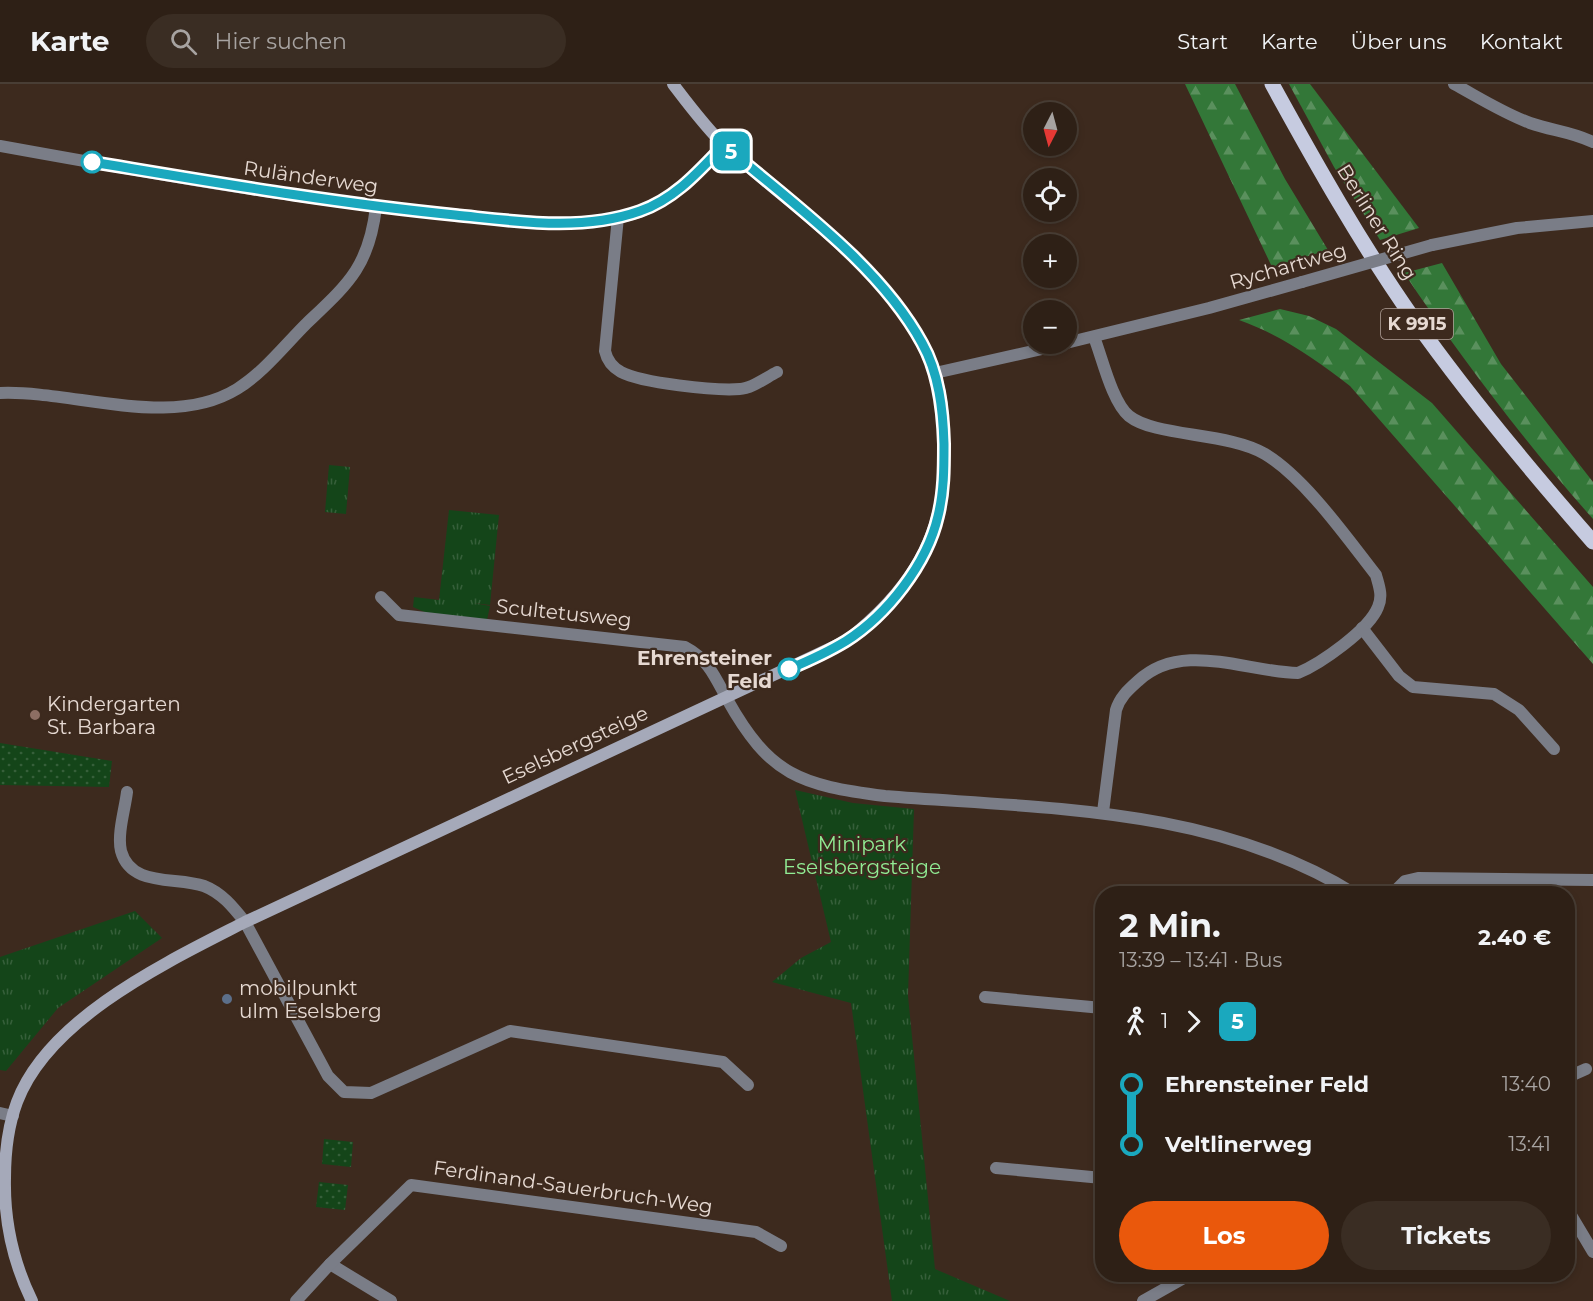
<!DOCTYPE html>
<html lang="de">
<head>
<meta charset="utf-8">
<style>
	:root { --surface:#2e2016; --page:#3a2d23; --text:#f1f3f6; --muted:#a7a3a1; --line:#493e35; --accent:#ea580c }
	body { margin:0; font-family:Montserrat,sans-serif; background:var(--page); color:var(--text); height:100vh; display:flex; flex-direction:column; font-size:22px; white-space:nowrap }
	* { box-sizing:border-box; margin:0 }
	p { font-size:20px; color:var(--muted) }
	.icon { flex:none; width:33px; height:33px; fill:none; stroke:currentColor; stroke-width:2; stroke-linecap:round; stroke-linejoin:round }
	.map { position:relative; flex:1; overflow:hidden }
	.sheet { position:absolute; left:1095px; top:802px; width:480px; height:396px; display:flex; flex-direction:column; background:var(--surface); border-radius:24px; box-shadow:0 3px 9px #0003,0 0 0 2px var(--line) }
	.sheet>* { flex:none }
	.badge { padding:0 12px; border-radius:9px; font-size:21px; line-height:39px }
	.needle { width:39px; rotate:186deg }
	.buttons { position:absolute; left:1023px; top:18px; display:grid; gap:12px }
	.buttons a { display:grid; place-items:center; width:54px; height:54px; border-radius:50%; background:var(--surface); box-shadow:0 3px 9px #0003,0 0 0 2px var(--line); font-size:30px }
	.map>.badge { position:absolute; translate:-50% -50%; box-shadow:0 0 0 3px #fff }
	.legs { display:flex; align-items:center; gap:9px; height:66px; padding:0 24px; font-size:20px }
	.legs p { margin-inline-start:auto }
	.overview { display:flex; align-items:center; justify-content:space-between; height:102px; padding:0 24px }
	h1 { font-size:33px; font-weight:700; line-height:45px }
	.action { display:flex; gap:12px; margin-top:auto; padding:12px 24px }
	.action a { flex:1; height:69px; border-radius:36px; background:var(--accent); color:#fff; font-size:24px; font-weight:700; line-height:69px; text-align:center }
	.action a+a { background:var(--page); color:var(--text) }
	ul { padding:0 24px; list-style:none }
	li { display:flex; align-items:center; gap:21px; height:60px; font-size:22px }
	li i { display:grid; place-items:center; width:9px; height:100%; margin:0 8px; background:currentColor }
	li i::after { content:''; width:15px; height:15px; margin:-8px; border:4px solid; border-radius:50%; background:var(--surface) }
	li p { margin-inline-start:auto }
	li:first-child i { background:linear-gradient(#0000 50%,currentColor 0) }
	li:last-child i { background:linear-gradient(currentColor 50%,#0000 0) }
	header { display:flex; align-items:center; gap:36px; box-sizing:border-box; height:84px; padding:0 30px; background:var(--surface); border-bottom:2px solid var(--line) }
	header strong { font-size:28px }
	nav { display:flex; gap:33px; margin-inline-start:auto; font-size:21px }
	.search { width:420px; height:54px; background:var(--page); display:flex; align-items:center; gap:15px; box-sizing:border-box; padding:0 21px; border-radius:33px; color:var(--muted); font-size:22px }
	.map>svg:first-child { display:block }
	.grass { fill:url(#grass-dots) }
	.forest { fill:url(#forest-firs) }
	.park { fill:url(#park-tufts) }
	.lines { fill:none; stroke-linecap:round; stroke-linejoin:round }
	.street { stroke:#7a7d87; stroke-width:12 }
	.secondary { stroke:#a5a9b9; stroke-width:12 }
	.primary { stroke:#c6cbe0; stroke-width:15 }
	.street-bridge { stroke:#7a7d87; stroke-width:12 }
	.line-1-casing { stroke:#fff; stroke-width:14 }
	.line-1 { stroke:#1aa8be; stroke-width:9 }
	.stop-1-dot { fill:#fff; stroke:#1aa8be; stroke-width:3 }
	.education-dot { fill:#8d6e63; stroke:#3d2a1e; stroke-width:2 }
	.service-dot { fill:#5c6f8a; stroke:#3d2a1e; stroke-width:2 }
	.labels { text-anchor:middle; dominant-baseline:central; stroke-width:4.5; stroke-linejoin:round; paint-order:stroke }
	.shield { fill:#3d2a1e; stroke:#b3a49c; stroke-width:1.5 }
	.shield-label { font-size:18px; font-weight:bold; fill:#e6d9d2 }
	.street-label { font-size:20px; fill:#e6d9d2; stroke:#3d2a1e }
	.stop-label { font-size:20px; font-weight:bold; fill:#e6d9d2; stroke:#3d2a1e; text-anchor:end }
	.poi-label { font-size:20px; fill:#e6d9d2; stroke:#3d2a1e; text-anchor:start }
	.park-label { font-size:20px; fill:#91ec94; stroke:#3d2a1e }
</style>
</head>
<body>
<header>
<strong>Karte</strong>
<div class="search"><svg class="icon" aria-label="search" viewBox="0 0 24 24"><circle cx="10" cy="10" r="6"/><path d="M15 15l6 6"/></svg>Hier suchen</div>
<nav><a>Start</a><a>Karte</a><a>Über uns</a><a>Kontakt</a></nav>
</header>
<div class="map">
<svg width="1593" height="1217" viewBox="0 0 1593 1217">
	<defs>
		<pattern id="grass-dots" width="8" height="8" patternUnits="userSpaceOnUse" patternTransform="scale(1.5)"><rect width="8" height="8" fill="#144519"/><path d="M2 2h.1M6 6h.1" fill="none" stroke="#365f3a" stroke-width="1.8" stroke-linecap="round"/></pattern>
		<pattern id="forest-firs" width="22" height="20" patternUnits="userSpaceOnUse" patternTransform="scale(1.5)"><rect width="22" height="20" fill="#337738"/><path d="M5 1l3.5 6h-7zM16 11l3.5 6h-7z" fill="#5a905d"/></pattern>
		<pattern id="park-tufts" width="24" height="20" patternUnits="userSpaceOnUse" patternTransform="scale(1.5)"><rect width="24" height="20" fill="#144519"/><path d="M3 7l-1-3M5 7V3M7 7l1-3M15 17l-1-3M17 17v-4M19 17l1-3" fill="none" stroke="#365f3a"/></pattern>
	</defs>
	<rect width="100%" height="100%" fill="#3d2a1e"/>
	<g class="grass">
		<path d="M0,659L112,677L109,703L0,701Z"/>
		<path d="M324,1055L353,1058L351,1083L322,1080Z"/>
		<path d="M319,1098L348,1101L345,1126L316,1123Z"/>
	</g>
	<g class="forest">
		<path d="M1185,0H1235L1285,95L1328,166L1272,183Z"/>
		<path d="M1289,0H1310L1419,144L1380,156L1334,83Z"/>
		<path d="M1442,179L1501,280L1593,398V435C1524,357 1462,275 1404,189Z"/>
		<path d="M1280,225L1309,232L1336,245L1432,319L1593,503V580L1350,302C1315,275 1281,251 1239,236Z"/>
	</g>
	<g class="park">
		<path d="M329,381L350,383L346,430L325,428Z"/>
		<path d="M449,426L499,431L490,521L474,519L490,522L487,536L429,530L413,523L414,513L439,516Z"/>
		<path d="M795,706L853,719L914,725L908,912L935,1185L1010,1217H892L851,919L772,898L801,874L831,858Z"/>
		<path d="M135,827L162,854L58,924L6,987L0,986V873Z"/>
	</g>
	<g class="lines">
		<g class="street">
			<path d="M1454,0C1478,13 1503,29 1530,39C1553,47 1569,47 1593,58"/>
			<path d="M0,62C149,89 299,116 450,130C511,136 579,148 639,128C675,115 699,87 724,61"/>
			<path d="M618,133L605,267C607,276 612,283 621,288C642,299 715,307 740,305C751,305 767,293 777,288"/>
			<path d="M1432,161L1517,144L1593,137"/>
			<path d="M1094,253C1102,273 1112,318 1129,332C1155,353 1228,348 1265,370C1305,394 1347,454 1376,491C1379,502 1383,512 1378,523C1369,546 1320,580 1298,589C1245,588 1182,556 1138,597C1128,606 1120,613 1116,626L1103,728"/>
			<path d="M1066,259L1209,224L1302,198"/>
			<path d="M935,289L1064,260"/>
			<path d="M0,309C74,306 170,346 237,305C263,289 284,262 306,240C348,200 369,183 376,123"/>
			<path d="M381,513L399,531L685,563C708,575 715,593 727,615C770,692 800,701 885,712C1047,725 1213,722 1355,810"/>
			<path d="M1362,544L1399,592L1413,603L1494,610L1519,626L1554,665"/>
			<path d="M127,708C125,725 117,750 121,767C131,804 177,792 204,802C222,809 233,823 245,838L328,992L344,1008L371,1009L510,947L723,978L748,1001"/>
			<path d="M1392,810L1405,797L1418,794L1593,796"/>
			<path d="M985,913L1102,924"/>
			<path d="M1568,993L1586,985"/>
			<path d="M0,1029L13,1032"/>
			<path d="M996,1084L1102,1094"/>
			<path d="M1568,1126L1593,1168"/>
			<path d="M330,1180L391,1217"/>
			<path d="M296,1217L330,1180L411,1101L756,1148L781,1162"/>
			<path d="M1143,1217L1189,1191"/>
		</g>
		<path class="secondary" d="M32,1217C13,1178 4,1138 5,1094C5,1069 8,1042 17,1018C49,933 169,877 245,838L846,557C906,510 945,456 944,377C944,347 944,316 934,287C900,192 797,128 726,63C706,44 689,21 673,0"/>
		<path class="primary" d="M1272,0C1316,80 1361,160 1413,234C1468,312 1530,386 1593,458"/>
		<path class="street-bridge" d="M1302,198L1432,161"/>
	</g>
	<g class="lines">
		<defs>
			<path id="line-1" d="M92,78C213,98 333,119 455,131C515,137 581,148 640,127C675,115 699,87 724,61C790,118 879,180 922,259C939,289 943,326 944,360C944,384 944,408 938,432C927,480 887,531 846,557C828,568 808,577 789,585"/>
		</defs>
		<use href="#line-1" class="line-1-casing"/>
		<use href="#line-1" class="line-1"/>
	</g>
	<g class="stop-1-dot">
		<circle cx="92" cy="78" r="10"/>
		<circle cx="789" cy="585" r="10"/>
	</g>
	<circle class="education-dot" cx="35" cy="631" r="6"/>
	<circle class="service-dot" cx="227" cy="915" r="6"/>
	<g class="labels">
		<rect class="shield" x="1381" y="225" width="72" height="30" rx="4.5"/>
		<g class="shield-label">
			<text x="1417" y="240">K 9915</text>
		</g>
		<g class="street-label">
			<text transform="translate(311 93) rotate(8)">Ruländerweg</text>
			<text transform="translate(1377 138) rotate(58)">Berliner Ring</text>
			<text transform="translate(1288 182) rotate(-16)">Rychartweg</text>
			<text transform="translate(564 529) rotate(6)">Scultetusweg</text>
			<text transform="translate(575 661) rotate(-25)">Eselsbergsteige</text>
			<text transform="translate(573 1103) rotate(8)">Ferdinand-Sauerbruch-Weg</text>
		</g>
		<g class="stop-label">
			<text x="772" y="574">Ehrensteiner<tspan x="772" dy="23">Feld</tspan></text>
		</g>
		<g class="poi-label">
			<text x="47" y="620">Kindergarten<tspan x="47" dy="23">St. Barbara</tspan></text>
			<text x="239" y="904">mobilpunkt<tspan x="239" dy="23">ulm Eselsberg</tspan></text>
		</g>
		<g class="park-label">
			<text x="862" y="760">Minipark<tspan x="862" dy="23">Eselsbergsteige</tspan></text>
		</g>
	</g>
</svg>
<div class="buttons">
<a><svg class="needle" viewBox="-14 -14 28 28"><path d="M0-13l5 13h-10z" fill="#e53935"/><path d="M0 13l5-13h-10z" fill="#a7a3a1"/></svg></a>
<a><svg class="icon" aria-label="locate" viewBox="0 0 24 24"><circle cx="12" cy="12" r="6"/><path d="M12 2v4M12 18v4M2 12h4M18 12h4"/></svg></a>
<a>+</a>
<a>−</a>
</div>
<b class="badge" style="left:731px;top:67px;background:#1aa8be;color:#fff">5</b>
<section class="sheet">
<div class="overview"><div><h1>2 Min.</h1><p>13:39 – 13:41 · Bus</p></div><b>2.40 €</b></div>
<div class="legs"><svg class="icon" aria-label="walk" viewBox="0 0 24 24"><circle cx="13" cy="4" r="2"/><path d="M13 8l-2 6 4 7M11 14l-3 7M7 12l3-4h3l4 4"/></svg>1<svg class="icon" aria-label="forward" viewBox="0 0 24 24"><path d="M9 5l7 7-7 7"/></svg><b class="badge" style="background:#1aa8be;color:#fff">5</b></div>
<ul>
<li><i style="color:#1aa8be"></i><b>Ehrensteiner Feld</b><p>13:40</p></li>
<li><i style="color:#1aa8be"></i><b>Veltlinerweg</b><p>13:41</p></li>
</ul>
<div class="action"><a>Los</a><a>Tickets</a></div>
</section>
</div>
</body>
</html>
